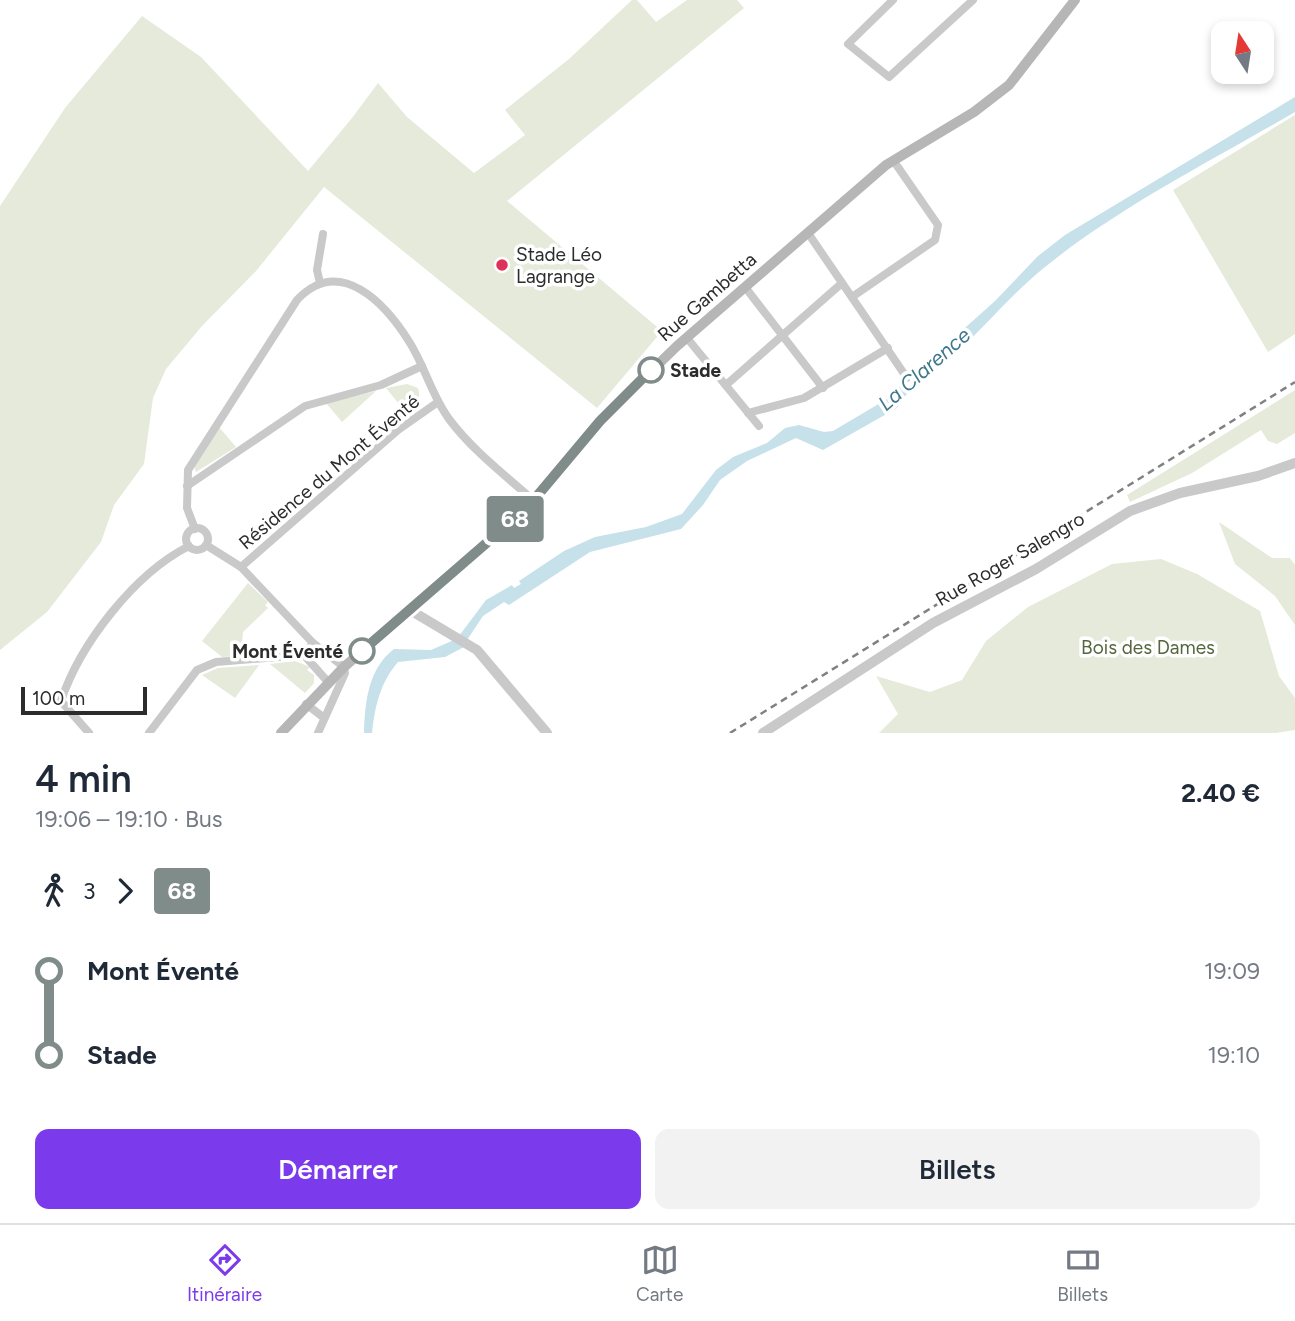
<!DOCTYPE html>
<html lang="fr">
<head>
<meta charset="utf-8">
<style>
	:root { --surface:#fff; --page:#f2f2f3; --text:#1f2937; --muted:#747a83; --line:#e0e1e3; --accent:#7c3aed }
	body { margin:0; font-family:Figtree,sans-serif; background:var(--page); color:var(--text); height:100vh; display:flex; flex-direction:column; font-size:26px; white-space:nowrap }
	* { box-sizing:border-box; margin:0 }
	p { font-size:23px; color:var(--muted) }
	.icon { flex:none; width:38px; height:38px; fill:none; stroke:currentColor; stroke-width:2; stroke-linecap:round; stroke-linejoin:round }
	.map { position:relative; height:733px; overflow:hidden }
	.drawer { display:flex; flex-direction:column; background:var(--surface); flex:1 }
	.drawer>* { flex:none }
	.badge { padding:0 14px; border-radius:5px; font-size:24px; line-height:46px }
	.needle { width:46px; rotate:348deg }
	.controls { position:absolute; left:1211px; top:21px; display:grid; gap:14px }
	.controls a { display:grid; place-items:center; width:63px; height:63px; border-radius:14px; background:var(--surface); box-shadow:0 4px 10px #0003; font-size:35px }
	.scale { position:absolute; left:21px; bottom:18px; width:126px; box-sizing:border-box; padding-left:7px; border:4px solid #2c2c2c; border-top:0; font-size:19px; line-height:24px; white-space:nowrap; color:#2c2c2c; -webkit-text-stroke:5px #fff; paint-order:stroke }
	.map>.badge { position:absolute; translate:-50% -50%; box-shadow:0 0 0 4px #fff }
	.legs { display:flex; align-items:center; gap:10px; height:77px; padding:0 35px; font-size:23px }
	.legs p { margin-inline-start:auto }
	.overview { display:flex; align-items:center; justify-content:space-between; height:119px; padding:0 35px }
	h1 { font-size:38px; font-weight:600; line-height:52px }
	.button { display:flex; gap:14px; margin-top:auto; padding:14px 35px }
	.button a { flex:1; height:80px; border-radius:14px; background:var(--accent); color:#fff; font-size:28px; font-weight:600; line-height:80px; text-align:center }
	.button a+a { background:var(--page); color:var(--text) }
	ul { padding:0 35px; list-style:none }
	li { display:flex; align-items:center; gap:24px; height:84px; font-size:26px }
	li i { display:grid; place-items:center; width:10px; height:100%; margin:0 9px; background:currentColor }
	li i::after { content:''; width:18px; height:18px; margin:-9px; border:5px solid; border-radius:50%; background:var(--surface) }
	li p { margin-inline-start:auto }
	li:first-child i { background:linear-gradient(#0000 50%,currentColor 0) }
	li:last-child i { background:linear-gradient(currentColor 50%,#0000 0) }
	.tabs { display:flex; justify-content:space-around; align-items:center; height:98px; border-top:2px solid var(--line); background:var(--surface); font-size:19px; color:var(--muted) }
	.tabs a { display:grid; justify-items:center; gap:4px }
	.tabs .current { color:var(--accent) }
	.map>svg:first-child { display:block }
	.green { fill:#e5eada }
	.water { fill:#c6e1e9 }
	.lines { fill:none; stroke-linecap:round; stroke-linejoin:round }
	.minor { stroke:#c9c9c9; stroke-width:8 }
	.tertiary { stroke:#c9c9c9; stroke-width:10 }
	.secondary { stroke:#b6b6b6; stroke-width:10 }
	.rail { stroke:#818181; stroke-width:2.5; stroke-dasharray:7 5; stroke-linecap:butt }
	.line-1-casing { stroke:#fff; stroke-width:16 }
	.line-1 { stroke:#808c89; stroke-width:10 }
	.poi-dot { fill:#de3359; stroke:#fff; stroke-width:2.5 }
	.stop-1-dot { fill:#fff; stroke:#808c89; stroke-width:3.5 }
	.labels { text-anchor:middle; dominant-baseline:central; stroke-width:7; stroke-linejoin:round; paint-order:stroke }
	.poi-label { font-size:19px; fill:#2c2c2c; stroke:#fff; text-anchor:start }
	.street-label { font-size:19px; fill:#2c2c2c; stroke:#fff }
	.stop-label { font-size:19px; font-weight:bold; fill:#2c2c2c; stroke:#fff; text-anchor:start }
	.park-label { font-size:19px; fill:#55663c; stroke:#fff }
	.water-label { font-size:21px; font-style:italic; fill:#3e788b; stroke:#fff }
</style>
</head>
<body>
<div class="map">
<svg width="1295" height="733" viewBox="0 0 1295 733">
	<rect width="100%" height="100%" fill="#fff"/>
	<g class="green">
		<path d="M632,0H637L656,22L687,0H737L744,8L507,201L662,331L597,408L324,187L256,271L202,326L166,369L153,398L144,464L114,505L101,542L47,612L0,650V206L65,108L142,16L201,57L308,171L352,118L378,83L407,117L474,173L525,135L505,110L569,59Z"/>
		<path d="M1295,115V334L1268,352L1173,190Z"/>
		<path d="M407,384L418,388C421,402 418,405 407,414L386,388Z"/>
		<path d="M1295,390V433L1277,444L1268,441L1261,430L1192,473L1130,502L1127,495Z"/>
		<path d="M376,391L342,422L326,403Z"/>
		<path d="M219,427L236,447L196,472L194,466Z"/>
		<path d="M1219,522L1272,558H1290L1295,565V625L1275,596L1235,564Z"/>
		<path d="M1161,559L1197,574L1260,611L1279,676L1295,698V730L1276,733H879L898,714L876,676L930,692L962,680L986,641L1028,607L1112,564Z"/>
		<path d="M248,583L268,602L265,605L268,608L243,632L241,656L222,657L202,641Z"/>
		<path d="M295,661L310,667L307,670L314,675V683L305,693L270,664Z"/>
		<path d="M259,665L235,698L202,675L218,668Z"/>
	</g>
	<g class="water">
		<path d="M1295,97V112C1213,160 1119,207 1045,267C998,305 965,354 914,386L909,378L995,301L1038,256L1065,235Z"/>
		<path d="M905,381L910,389L897,408L823,450L796,438L747,461L720,480L703,505L681,529L590,552L509,605L504,602L483,616L467,640L459,636L486,600L512,585L514,588L521,584L519,581L564,551L595,537L646,527L682,514L716,470L733,457L767,443L785,428L799,425L824,432L833,431L887,399Z"/>
		<path d="M454,640L464,647L445,657L398,662C380,683 375,706 372,733H364C365,702 368,669 394,649L431,650Z"/>
	</g>
	<g class="lines">
		<g class="minor">
			<path d="M893,0L848,44L889,77L973,0"/>
			<path d="M808,233L907,378"/>
			<path d="M320,283L317,270L323,234"/>
			<path d="M745,287L823,388"/>
			<path d="M852,297L935,240L938,225L893,160"/>
			<path d="M687,338L759,426"/>
			<path d="M726,385L842,283"/>
			<path d="M748,413L804,398L888,348"/>
			<path d="M187,486L305,406L381,385L422,366"/>
			<circle cx="197" cy="539" r="11"/>
			<path d="M195,529L187,508L188,470L297,300C340,254 386,304 410,343C425,367 432,396 449,419C472,450 505,475 534,501"/>
			<path d="M206,545L241,567L313,643L344,667L345,673L318,733"/>
			<path d="M241,567L398,430L438,402"/>
			<path d="M304,655L328,682"/>
			<path d="M306,704L323,717"/>
			<path d="M89,733L61,701C80,644 134,574 189,546"/>
			<path d="M149,733L197,670L216,662L304,655L313,643"/>
		</g>
		<g class="tertiary">
			<path d="M410,610L477,650L547,733"/>
			<path d="M763,733L933,623L1036,569L1130,511L1180,493L1258,476L1295,463"/>
		</g>
		<path class="secondary" d="M281,733L344,667L514,520L534,501L604,417L677,346L886,165L974,112L1009,85L1075,0"/>
		<path class="rail" d="M730,733L1295,382"/>
	</g>
	<g class="lines">
		<defs>
			<path id="line-1" d="M362,651L527,508L600,421L651,370"/>
		</defs>
		<use href="#line-1" class="line-1-casing"/>
		<use href="#line-1" class="line-1"/>
	</g>
	<circle class="poi-dot" cx="502" cy="265" r="7"/>
	<g class="stop-1-dot">
		<circle cx="651" cy="370" r="12"/>
		<circle cx="362" cy="651" r="12"/>
	</g>
	<g class="labels">
		<g class="poi-label">
			<text x="516" y="254">Stade Léo<tspan x="516" dy="22">Lagrange</tspan></text>
		</g>
		<g class="street-label">
			<text transform="translate(707 297) rotate(-41)">Rue Gambetta</text>
			<text transform="translate(329 472) rotate(-40)">Résidence du Mont Éventé</text>
			<text transform="translate(1010 559) rotate(-30)">Rue Roger Salengro</text>
		</g>
		<g class="stop-label">
			<text x="670" y="370">Stade</text>
			<text x="343" y="651" text-anchor="end">Mont Éventé</text>
		</g>
		<g class="park-label">
			<text x="1148" y="647">Bois des Dames</text>
		</g>
		<g class="water-label">
			<text transform="translate(924 369) rotate(-41)">La Clarence</text>
		</g>
	</g>
</svg>
<div class="controls">
<a><svg class="needle" viewBox="-14 -14 28 28"><path d="M0-13l5 13h-10z" fill="#e53935"/><path d="M0 13l5-13h-10z" fill="#747a83"/></svg></a>
</div>
<div class="scale">100 m</div>
<b class="badge" style="left:515px;top:519px;background:#808c89;color:#fff">68</b>
</div>
<section class="drawer">
<div class="overview"><div><h1>4 min</h1><p>19:06 – 19:10 · Bus</p></div><b>2.40 €</b></div>
<div class="legs"><svg class="icon" aria-label="walk" viewBox="0 0 24 24"><circle cx="13" cy="4" r="2"/><path d="M13 8l-2 6 4 7M11 14l-3 7M7 12l3-4h3l4 4"/></svg>3<svg class="icon" aria-label="forward" viewBox="0 0 24 24"><path d="M9 5l7 7-7 7"/></svg><b class="badge" style="background:#808c89;color:#fff">68</b></div>
<ul>
<li><i style="color:#808c89"></i><b>Mont Éventé</b><p>19:09</p></li>
<li><i style="color:#808c89"></i><b>Stade</b><p>19:10</p></li>
</ul>
<div class="button"><a>Démarrer</a><a>Billets</a></div>
</section>
<nav class="tabs">
<a class="current"><svg class="icon" aria-label="directions" viewBox="0 0 24 24"><path d="M12 3l9 9-9 9-9-9zM9 14v-3h6M13 9l2 2-2 2"/></svg>Itinéraire</a>
<a><svg class="icon" aria-label="map" viewBox="0 0 24 24"><path d="M3 6l6-2 6 2 6-2v14l-6 2-6-2-6 2zM9 4v14M15 6v14"/></svg>Carte</a>
<a><svg class="icon" aria-label="tickets" viewBox="0 0 24 24"><path d="M3 7h18v10H3zM15 7v10"/></svg>Billets</a>
</nav>
</body>
</html>
